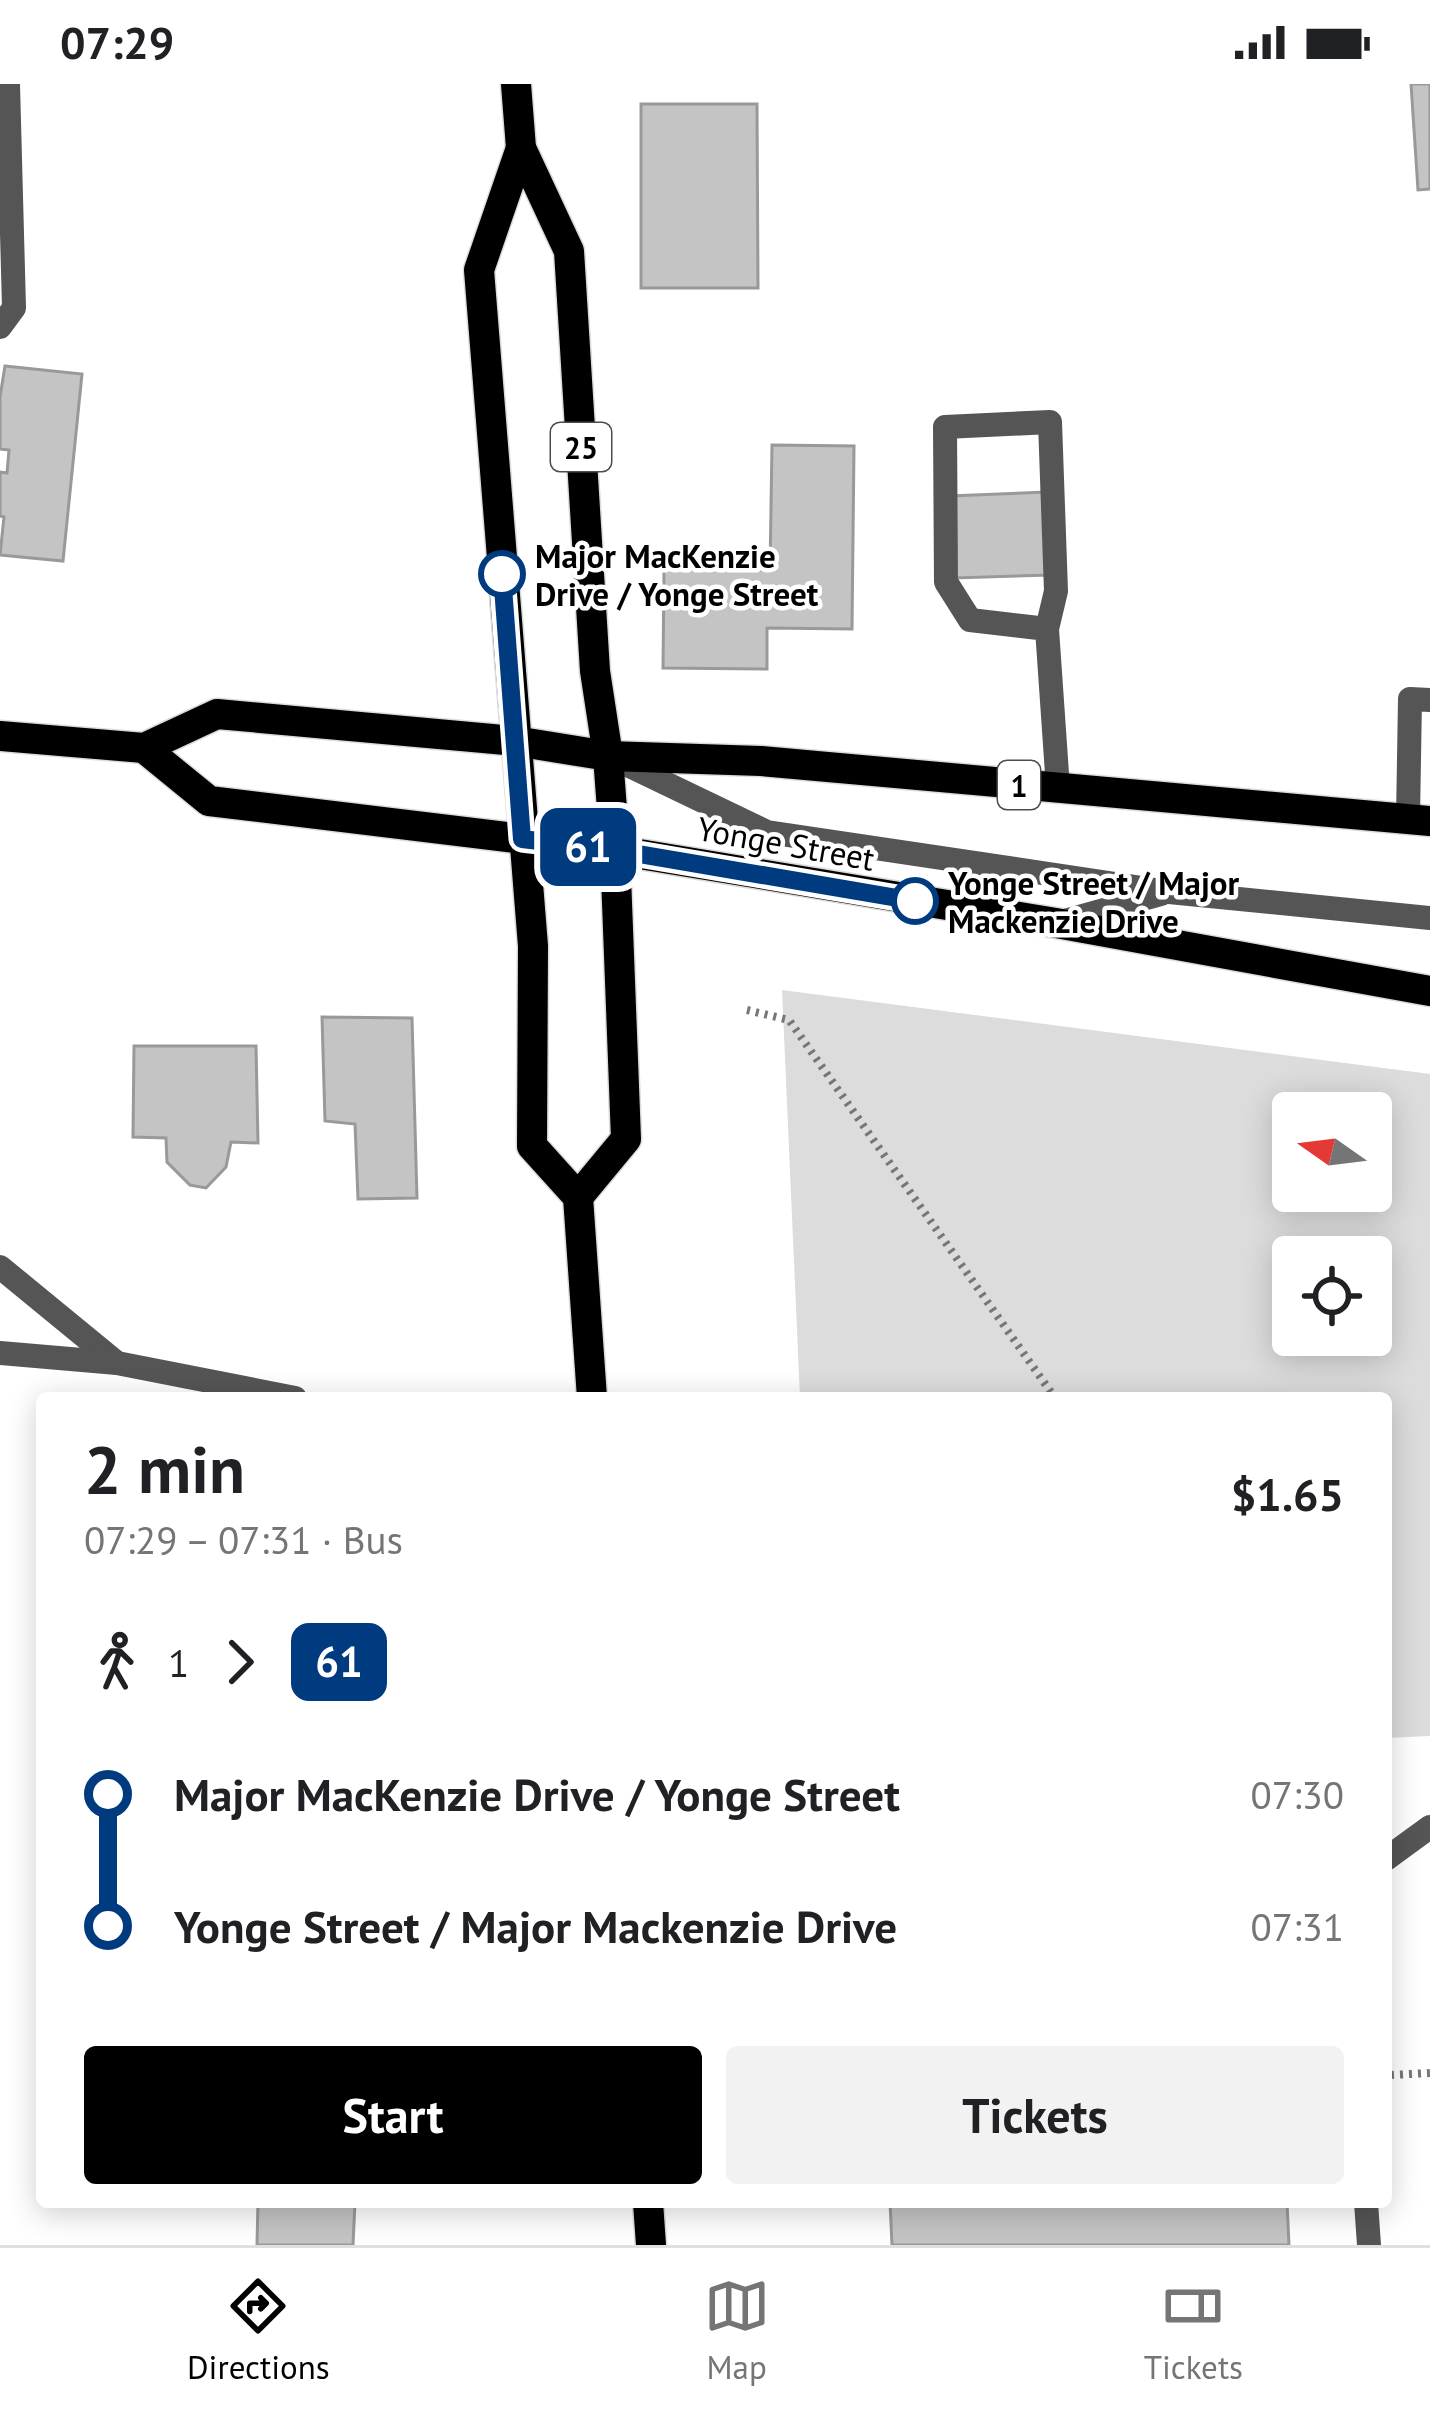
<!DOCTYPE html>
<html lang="en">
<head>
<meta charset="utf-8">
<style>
	:root { --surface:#fff; --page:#f2f2f2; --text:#202124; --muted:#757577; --line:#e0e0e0; --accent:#000 }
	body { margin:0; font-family:"PT Sans",sans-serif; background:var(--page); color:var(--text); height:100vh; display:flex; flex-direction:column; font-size:45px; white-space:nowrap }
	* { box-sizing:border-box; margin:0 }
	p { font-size:39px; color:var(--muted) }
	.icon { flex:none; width:66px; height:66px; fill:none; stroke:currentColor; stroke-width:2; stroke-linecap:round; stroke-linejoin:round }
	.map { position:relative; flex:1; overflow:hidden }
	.panel { position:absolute; left:36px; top:1308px; width:1356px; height:816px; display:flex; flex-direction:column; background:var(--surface); border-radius:12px; box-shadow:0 6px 30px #0003 }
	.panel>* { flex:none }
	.badge { padding:0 24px; border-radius:18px; font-size:42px; line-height:78px }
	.needle { width:78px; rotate:284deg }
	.tools { position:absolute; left:1272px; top:1008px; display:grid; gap:24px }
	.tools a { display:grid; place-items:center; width:120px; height:120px; border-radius:12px; background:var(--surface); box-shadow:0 6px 30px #0003; font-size:60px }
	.map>.badge { position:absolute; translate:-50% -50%; box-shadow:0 0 0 6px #fff }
	.legs { display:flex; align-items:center; gap:18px; height:132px; padding:0 48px; font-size:39px }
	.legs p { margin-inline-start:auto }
	.headline { display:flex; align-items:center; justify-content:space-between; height:204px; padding:0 48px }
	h1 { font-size:66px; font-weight:700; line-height:90px }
	.action { display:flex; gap:24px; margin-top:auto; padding:24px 48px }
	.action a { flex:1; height:138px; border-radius:12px; background:var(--accent); color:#fff; font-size:48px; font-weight:700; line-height:138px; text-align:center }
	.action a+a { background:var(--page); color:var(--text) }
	ul { padding:0 48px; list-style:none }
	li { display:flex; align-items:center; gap:42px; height:132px; font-size:45px }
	li i { display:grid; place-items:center; width:18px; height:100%; margin:0 15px; background:currentColor }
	li i::after { content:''; width:30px; height:30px; margin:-15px; border:9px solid; border-radius:50%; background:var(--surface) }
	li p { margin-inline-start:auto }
	li:first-child i { background:linear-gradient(#0000 50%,currentColor 0) }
	li:last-child i { background:linear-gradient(currentColor 50%,#0000 0) }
	.status { display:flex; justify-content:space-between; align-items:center; height:84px; padding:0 60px; background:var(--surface); direction:ltr }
	.status svg { height:33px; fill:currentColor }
	.tabs { display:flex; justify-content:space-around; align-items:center; height:168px; border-top:3px solid var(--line); background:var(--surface); font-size:33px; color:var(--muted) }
	.tabs a { display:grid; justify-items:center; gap:6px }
	.tabs .selected { color:var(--accent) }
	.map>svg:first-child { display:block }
	.green { fill:#dcdcdc; fill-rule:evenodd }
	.building { fill:#c4c4c4; stroke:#999; stroke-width:3 }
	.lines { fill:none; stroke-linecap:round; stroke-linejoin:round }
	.primary-casing { stroke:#dbdbdb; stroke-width:33 }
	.path { stroke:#777; stroke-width:8; stroke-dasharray:3 6; stroke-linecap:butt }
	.service { stroke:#555; stroke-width:24 }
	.primary { stroke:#000; stroke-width:30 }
	.line-1-casing { stroke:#fff; stroke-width:27 }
	.line-1 { stroke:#003b80; stroke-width:18 }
	.stop-1-dot { fill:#fff; stroke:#003b80; stroke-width:6 }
	.labels { text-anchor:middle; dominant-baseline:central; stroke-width:9; stroke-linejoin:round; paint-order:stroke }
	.shield { fill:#fff; stroke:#4c4c4c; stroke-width:3 }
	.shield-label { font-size:30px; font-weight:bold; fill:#000 }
	.stop-label { font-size:33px; font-weight:bold; fill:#000; stroke:#fff; text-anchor:start }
	.street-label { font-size:33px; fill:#000; stroke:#fff }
</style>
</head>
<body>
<div class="status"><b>07:29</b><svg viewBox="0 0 49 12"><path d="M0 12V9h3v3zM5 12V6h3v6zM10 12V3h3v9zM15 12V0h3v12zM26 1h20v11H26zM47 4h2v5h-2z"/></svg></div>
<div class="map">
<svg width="1430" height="2161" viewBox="0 0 1430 2161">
	<rect width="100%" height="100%" fill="#fff"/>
	<path class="green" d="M782,906L1430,990V1652L1386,1654V1314H800ZM1293,1029H1371V1107H1293ZM1293,1173H1371V1251H1293Z"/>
	<g class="building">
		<path d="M1411,0H1430V105L1418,106Z"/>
		<path d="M641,20H757L758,204H641Z"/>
		<path d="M5,282L82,290L63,477L0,471L4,433L0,432V388L7,389L9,366L0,365V313Z"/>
		<path d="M772,361L854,362L852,545L767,544V585L663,584L664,485L770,486Z"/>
		<path d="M1046,408L1049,491L954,494L950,412Z"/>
		<path d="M322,933L412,934L417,1114L358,1115L355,1040L325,1037Z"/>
		<path d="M134,962H256L258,1059L231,1058L226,1083L206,1104L190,1101L167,1078L166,1054L133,1053Z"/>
		<path d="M258,2118H355L353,2161H257Z"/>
		<path d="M890,2118H1287L1289,2161H892Z"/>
	</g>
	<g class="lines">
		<defs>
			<g id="primary">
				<path d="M516,0L521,64L569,167L595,587L608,672L615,766L626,1055L578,1113"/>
				<path d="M521,64L479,186L533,862L532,1062L578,1113L592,1314"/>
				<path d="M0,652L144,664L217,630L515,657L608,672L761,677L1430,737"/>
				<path d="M144,664L209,717L615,766L1056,839L1430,907"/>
				<path d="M648,2118L651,2161"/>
			</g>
		</defs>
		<use href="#primary" class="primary-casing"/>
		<g class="path">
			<path d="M747,926L789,936L1055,1314"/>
			<path d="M1391,1991L1430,1989"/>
		</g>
		<g class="service">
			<path d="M0,243L14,224L8,0"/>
			<path d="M1047,545L1056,507L1050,338L945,343L946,498L970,536L1047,545L1058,704"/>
			<path d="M615,675L767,748L1169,808L1430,834"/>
			<path d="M1408,735L1410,615L1430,616"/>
			<path d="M1061,838L1161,810"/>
			<path d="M0,1183L117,1279"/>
			<path d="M0,1269L117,1279L295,1314"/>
			<path d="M1386,1775L1430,1743"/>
			<path d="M1366,2118L1369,2161"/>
		</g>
		<use href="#primary" class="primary"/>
	</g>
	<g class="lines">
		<defs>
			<path id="line-1" d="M502,490L522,755L615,766L915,817"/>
		</defs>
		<use href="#line-1" class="line-1-casing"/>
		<use href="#line-1" class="line-1"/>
	</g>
	<g class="stop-1-dot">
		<circle cx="502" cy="490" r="21"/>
		<circle cx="915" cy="817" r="21"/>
	</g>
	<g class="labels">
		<g class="shield">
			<rect x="551" y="339" width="60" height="48" rx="9"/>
			<rect x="998" y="677" width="42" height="48" rx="9"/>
		</g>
		<g class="shield-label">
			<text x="581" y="363">25</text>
			<text x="1019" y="701">1</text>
		</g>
		<g class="stop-label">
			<text x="535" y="471">Major MacKenzie<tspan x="535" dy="38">Drive / Yonge Street</tspan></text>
			<text x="948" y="798">Yonge Street / Major<tspan x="948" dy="38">Mackenzie Drive</tspan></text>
		</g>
		<g class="street-label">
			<text transform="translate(786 759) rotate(10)">Yonge Street</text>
		</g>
	</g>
</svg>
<div class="tools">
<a><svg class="needle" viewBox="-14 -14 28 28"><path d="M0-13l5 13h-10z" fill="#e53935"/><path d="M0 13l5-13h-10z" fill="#757577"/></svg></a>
<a><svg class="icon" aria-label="locate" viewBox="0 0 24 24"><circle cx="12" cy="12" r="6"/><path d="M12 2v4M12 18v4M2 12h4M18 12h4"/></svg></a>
</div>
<b class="badge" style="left:588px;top:763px;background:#003b80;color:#fff">61</b>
<section class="panel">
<div class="headline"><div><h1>2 min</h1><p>07:29 – 07:31 · Bus</p></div><b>$1.65</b></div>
<div class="legs"><svg class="icon" aria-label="walk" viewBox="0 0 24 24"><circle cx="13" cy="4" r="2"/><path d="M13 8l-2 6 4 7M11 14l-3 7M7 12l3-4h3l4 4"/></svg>1<svg class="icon" aria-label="forward" viewBox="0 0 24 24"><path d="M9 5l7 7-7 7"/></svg><b class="badge" style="background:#003b80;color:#fff">61</b></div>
<ul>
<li><i style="color:#003b80"></i><b>Major MacKenzie Drive / Yonge Street</b><p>07:30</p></li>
<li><i style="color:#003b80"></i><b>Yonge Street / Major Mackenzie Drive</b><p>07:31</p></li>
</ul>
<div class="action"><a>Start</a><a>Tickets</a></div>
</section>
</div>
<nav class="tabs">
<a class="selected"><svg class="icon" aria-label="directions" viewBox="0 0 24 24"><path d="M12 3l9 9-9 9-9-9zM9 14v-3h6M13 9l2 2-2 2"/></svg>Directions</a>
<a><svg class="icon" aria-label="map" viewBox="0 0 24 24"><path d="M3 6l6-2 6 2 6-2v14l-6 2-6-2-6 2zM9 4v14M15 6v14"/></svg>Map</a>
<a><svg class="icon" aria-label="tickets" viewBox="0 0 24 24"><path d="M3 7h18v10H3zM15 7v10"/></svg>Tickets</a>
</nav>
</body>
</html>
